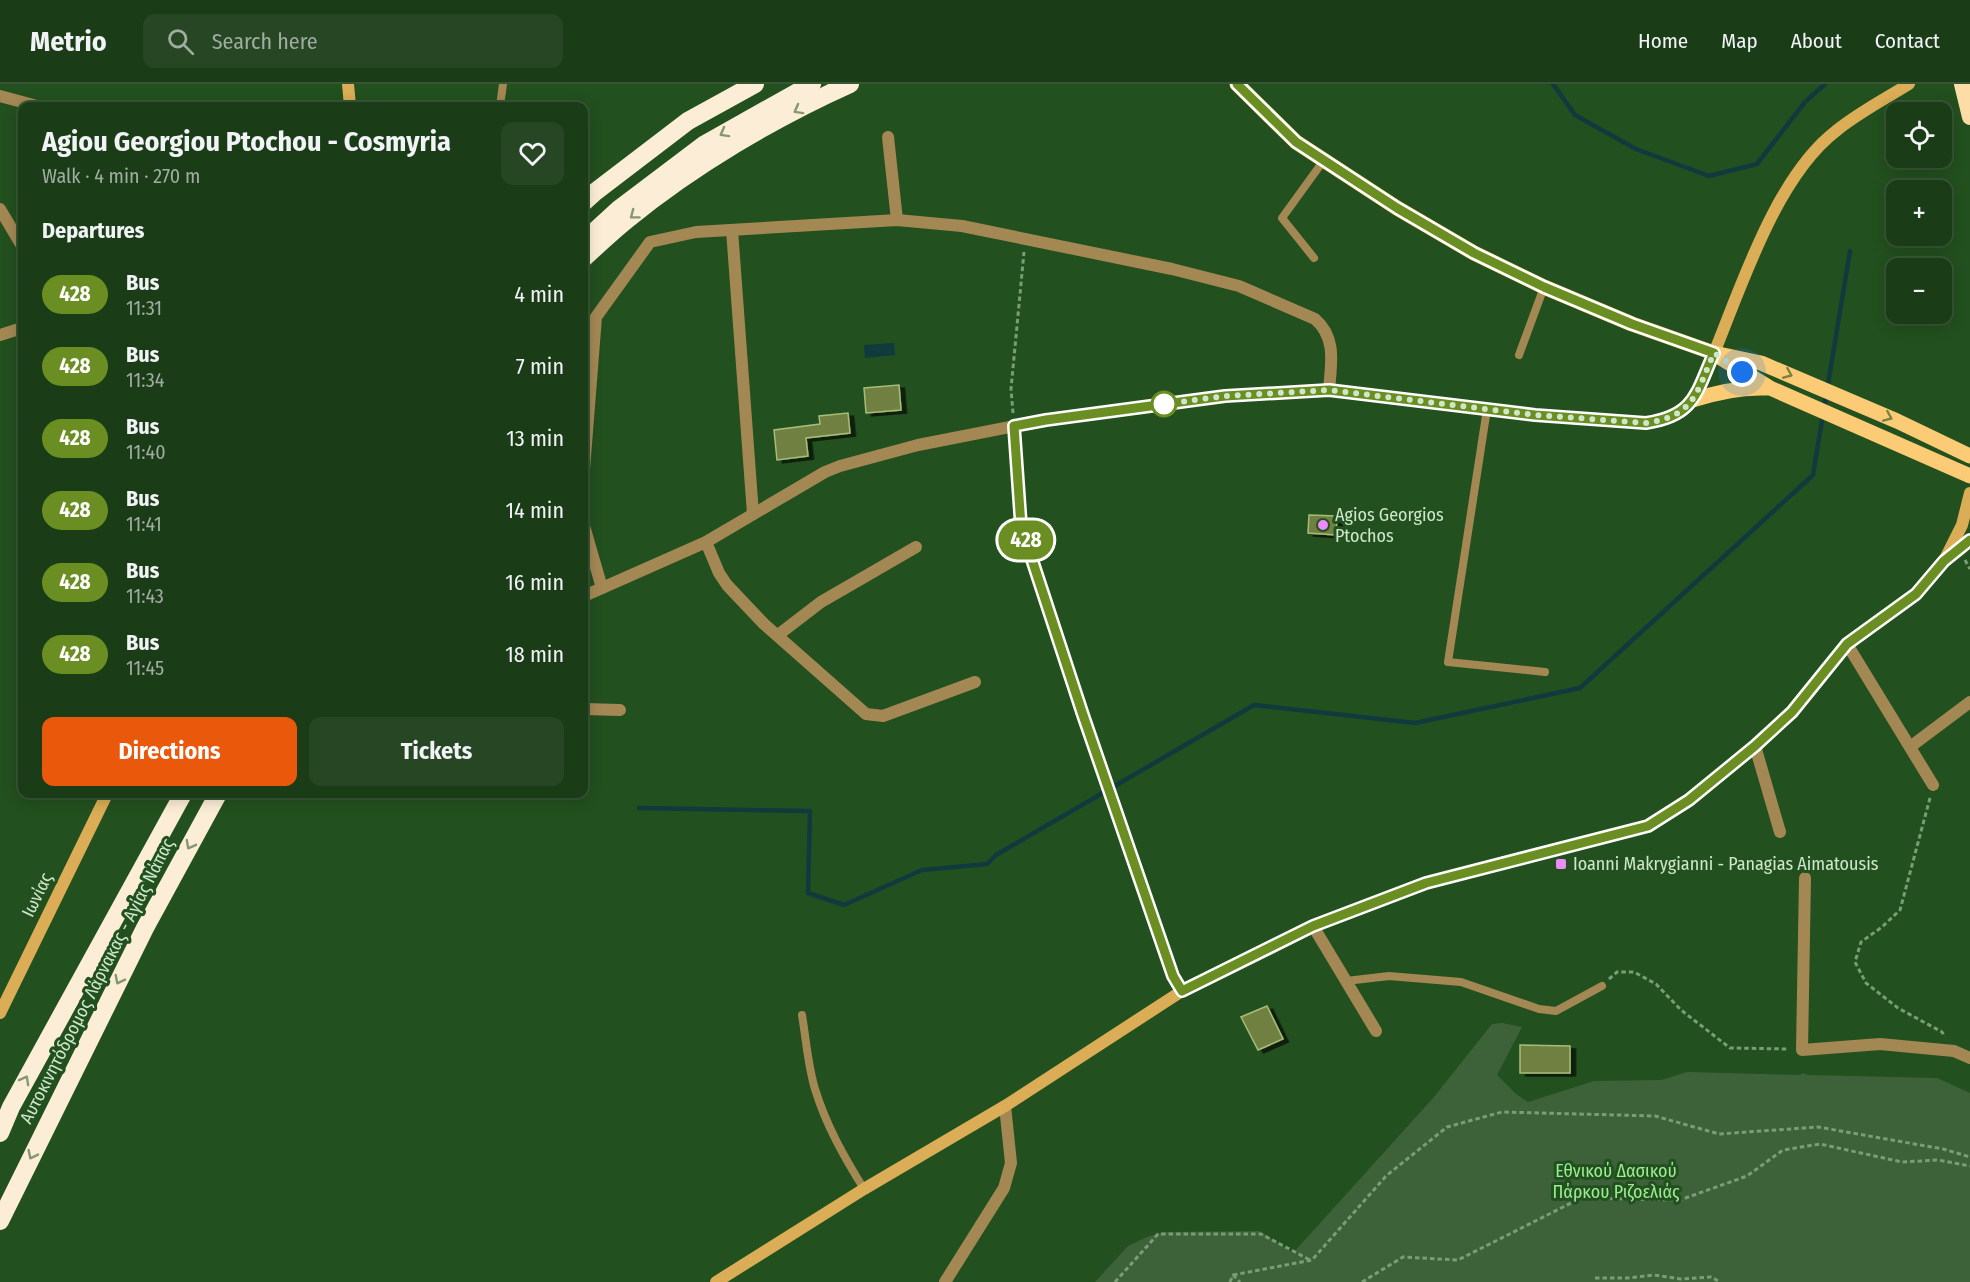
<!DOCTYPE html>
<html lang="en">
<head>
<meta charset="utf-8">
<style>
	:root { --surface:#1a3c17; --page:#274724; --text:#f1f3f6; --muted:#9fada1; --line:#385636; --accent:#ea580c }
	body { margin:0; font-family:"Fira Sans Condensed",sans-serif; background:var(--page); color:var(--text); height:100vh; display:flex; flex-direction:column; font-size:22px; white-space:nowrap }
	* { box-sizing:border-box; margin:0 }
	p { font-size:20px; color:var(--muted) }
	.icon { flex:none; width:33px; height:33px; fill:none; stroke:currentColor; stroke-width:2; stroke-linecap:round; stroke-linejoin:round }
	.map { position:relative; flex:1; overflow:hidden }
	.details { position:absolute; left:18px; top:18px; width:570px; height:696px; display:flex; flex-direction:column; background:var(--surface); border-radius:12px; box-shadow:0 3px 15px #0003,0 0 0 2px var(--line) }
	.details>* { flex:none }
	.badge { padding:0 12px; border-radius:20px; font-size:21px; line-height:39px }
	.fabs { position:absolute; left:1886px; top:18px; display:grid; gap:12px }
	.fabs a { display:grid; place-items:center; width:66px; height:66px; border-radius:12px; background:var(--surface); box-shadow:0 3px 15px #0003,0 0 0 2px var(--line); font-size:30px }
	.you { position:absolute; width:30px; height:30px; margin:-15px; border:4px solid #fff; border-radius:50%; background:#1a73e8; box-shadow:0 0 0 9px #1a73e833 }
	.map>.badge { position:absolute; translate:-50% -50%; box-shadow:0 0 0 3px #fff }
	h2 { padding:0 24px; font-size:22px; line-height:54px }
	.round { display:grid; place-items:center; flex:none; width:63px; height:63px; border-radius:12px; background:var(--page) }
	.summary { display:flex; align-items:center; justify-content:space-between; height:102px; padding:0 24px }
	h1 { font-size:28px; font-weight:700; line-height:45px }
	.button { display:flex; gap:12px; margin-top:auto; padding:12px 24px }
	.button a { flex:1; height:69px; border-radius:12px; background:var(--accent); color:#fff; font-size:24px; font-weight:700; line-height:69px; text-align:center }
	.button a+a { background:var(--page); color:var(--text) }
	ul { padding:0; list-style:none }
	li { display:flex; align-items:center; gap:18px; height:72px; padding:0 24px }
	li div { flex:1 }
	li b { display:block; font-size:22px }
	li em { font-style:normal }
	li .badge { min-width:66px; font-weight:700; text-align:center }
	header { display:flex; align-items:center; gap:36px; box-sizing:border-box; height:84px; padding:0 30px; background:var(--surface); border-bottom:2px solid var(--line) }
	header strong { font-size:28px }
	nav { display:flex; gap:33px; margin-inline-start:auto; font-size:21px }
	.search { width:420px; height:54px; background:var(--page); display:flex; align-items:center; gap:15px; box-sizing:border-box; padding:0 21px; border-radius:12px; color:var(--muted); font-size:22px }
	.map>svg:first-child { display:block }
	.green { fill:#3d6239 }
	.water { fill:#103a3d }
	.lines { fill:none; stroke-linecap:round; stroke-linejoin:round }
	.stream { stroke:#103a3d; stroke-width:4.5 }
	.building { fill:#6f8040; stroke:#a8bc79; stroke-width:1.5; filter:url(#shadow) }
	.path { stroke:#7a9d77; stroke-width:3; stroke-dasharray:4.5 3; stroke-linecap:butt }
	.service { stroke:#a48854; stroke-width:8 }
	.minor { stroke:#a48854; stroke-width:12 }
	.tertiary { stroke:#a48854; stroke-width:12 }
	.secondary { stroke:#daad56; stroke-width:12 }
	.primary { stroke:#fbcc75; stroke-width:15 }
	.trunk { stroke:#fcdda6; stroke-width:16 }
	.motorway { stroke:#fceed6; stroke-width:18 }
	.oneway { stroke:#859771 }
	.oneway2 { stroke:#798241 }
	.line-casing { stroke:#fff; stroke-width:14 }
	.line { stroke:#6b8e23; stroke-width:9 }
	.walk { stroke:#cee7cb; stroke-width:6; stroke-dasharray:0 10.8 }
	.stop-dot { fill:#fff; stroke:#6b8e23; stroke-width:3 }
	.poi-dot { fill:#ec8cfb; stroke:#23501f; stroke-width:2 }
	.labels { text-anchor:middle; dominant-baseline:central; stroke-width:6; stroke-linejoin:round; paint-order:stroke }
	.poi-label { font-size:18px; fill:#cee7cb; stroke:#23501f; text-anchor:start }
	.street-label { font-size:18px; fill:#cee7cb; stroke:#23501f }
	.park-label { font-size:18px; fill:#9bec93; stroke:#23501f }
</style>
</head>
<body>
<header>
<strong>Metrio</strong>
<div class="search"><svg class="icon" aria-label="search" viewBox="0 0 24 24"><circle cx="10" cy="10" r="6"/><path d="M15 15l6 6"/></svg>Search here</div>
<nav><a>Home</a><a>Map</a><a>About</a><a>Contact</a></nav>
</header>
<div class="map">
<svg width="1970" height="1198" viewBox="0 0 1970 1198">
	<defs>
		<filter id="shadow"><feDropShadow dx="5.5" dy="3" stdDeviation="0" flood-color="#0009"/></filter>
	</defs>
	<rect width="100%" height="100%" fill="#23501f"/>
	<path class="green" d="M1502,939L1522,943L1497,991L1516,1010L1528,1018L1594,997L1662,996L1687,988L1800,991L1803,989L1808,991L1937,994L1970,1009V1198H1095L1128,1162L1147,1153L1164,1148L1260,1147L1293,1169L1434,1013L1492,940Z"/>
	<path class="water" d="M894,259L895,271L865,274L864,261Z"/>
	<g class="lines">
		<g class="stream">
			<path d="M1553,0L1575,31L1636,65L1709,92L1757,80L1805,18L1825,0"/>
			<path d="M639,724L810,727L808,809L844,821L922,786L987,780L996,771L1254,621L1415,639L1580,604L1813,391L1850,167"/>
		</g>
	</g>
	<g class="building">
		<path d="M899,301L901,326L866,329L864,304Z"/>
		<path d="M848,329L850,349L806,354L808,372L777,376L774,346L820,340L819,332Z"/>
		<path d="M1309,431L1337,432L1336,451L1308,449Z"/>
		<path d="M1267,922L1283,955L1258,966L1241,933Z"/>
		<path d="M1520,961L1570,962V989H1520Z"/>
	</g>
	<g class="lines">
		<g class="path">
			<path d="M1013,329L1011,305L1024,168"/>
			<path d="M1965,476L1970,485"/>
			<path d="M1930,714L1900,826L1882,843L1861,858L1855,878L1866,899L1898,924L1942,948L1945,953"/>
			<path d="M1609,895L1617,888H1634L1656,900L1681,926L1730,964L1788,965"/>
			<path d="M1233,1191L1312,1176L1386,1092L1447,1043L1502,1028L1655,1032L1719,1050L1818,1043L1943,1065L1970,1073"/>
			<path d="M1595,1194H1628L1654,1191L1681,1195L1711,1193L1720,1198"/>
			<path d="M1115,1198L1158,1150H1261L1310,1176"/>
			<path d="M1230,1198L1233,1191L1240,1198"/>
			<path d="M1362,1198L1403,1173L1458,1176L1581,1114L1680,1116L1747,1092L1783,1066L1820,1060L1902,1078L1938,1076L1970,1082"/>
		</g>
		<g class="service">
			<path d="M500,22L503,0"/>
			<path d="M1314,174L1282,134L1324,76"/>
			<path d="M1519,271L1544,203"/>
			<path d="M1487,325L1448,578L1545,588"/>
			<path d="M1346,897L1389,892L1461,898L1539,925L1556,927L1602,902"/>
			<path d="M802,931C806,955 808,982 815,1005C826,1041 844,1073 864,1105"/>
		</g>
		<g class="minor">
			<path d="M0,12L37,22"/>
			<path d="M888,53L897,136"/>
			<path d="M0,125L22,162"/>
			<path d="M732,146L753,430"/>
			<path d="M0,251L22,244"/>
			<path d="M1014,342L1021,442L1083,631L1173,892L1182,907"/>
			<path d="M584,385L596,233L650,158L696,148L897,136L962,142L1172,185L1239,202L1315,235C1337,254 1331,280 1329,306"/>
			<path d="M584,442L602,504"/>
			<path d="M706,458L719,489L727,501L764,540L866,630L883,632L975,598"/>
			<path d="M584,512L706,458L825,388L840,382L918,361L1046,336L1225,312L1329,306L1535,331L1646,339C1695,332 1696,309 1714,269"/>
			<path d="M778,551L821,518L916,463"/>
			<path d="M1847,560L1933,701"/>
			<path d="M584,625L620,626"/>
			<path d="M1755,662L1780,748"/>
			<path d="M1910,663L1970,618"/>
			<path d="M1805,794L1802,966L1880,960L1954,967L1970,974"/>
			<path d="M1313,842L1376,947"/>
			<path d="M945,1198L1004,1104L1011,1079L1005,1022"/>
		</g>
		<path class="tertiary" d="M1944,477L1970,456"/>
		<g class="secondary">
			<path d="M348,0L350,22"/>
			<path d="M1714,269C1742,201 1776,93 1836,47C1858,29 1885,15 1909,0"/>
			<path d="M0,929L107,710"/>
			<path d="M716,1198L864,1105L1005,1022L1182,907L1313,842L1426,799L1648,742L1689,716L1755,662L1792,628L1847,560L1916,510L1944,477L1962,441L1970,409"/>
		</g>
		<g class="primary">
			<path d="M1237,0L1296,58L1397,124L1474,169L1544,203L1632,240L1714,269L1761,279L1897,337L1970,372"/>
			<path d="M1721,274L1770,304L1970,392"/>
			<path d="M1693,316C1717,308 1741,303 1767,304"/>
		</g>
		<path class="trunk" d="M1962,0L1970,33"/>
		<g class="motorway">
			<path d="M584,118L595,108L688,37L755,0"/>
			<path d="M584,157L619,125L705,60L812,0"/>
			<path d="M584,174C598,161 613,147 628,135C693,82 774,34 850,0"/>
			<path d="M0,1049L11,1023L183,710"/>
			<path d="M0,1137L145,844L218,710"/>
		</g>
	</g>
	<defs><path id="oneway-chevron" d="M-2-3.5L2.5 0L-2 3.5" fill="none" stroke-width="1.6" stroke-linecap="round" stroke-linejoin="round" transform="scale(1.5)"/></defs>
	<g class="oneway">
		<use href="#oneway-chevron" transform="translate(798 26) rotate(151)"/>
		<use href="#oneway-chevron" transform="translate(724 49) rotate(151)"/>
		<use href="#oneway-chevron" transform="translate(634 131) rotate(143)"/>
		<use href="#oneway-chevron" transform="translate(190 761) rotate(118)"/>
		<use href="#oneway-chevron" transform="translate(119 896) rotate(117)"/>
		<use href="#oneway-chevron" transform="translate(25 996) rotate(-61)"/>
		<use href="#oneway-chevron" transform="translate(32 1071) rotate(116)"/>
	</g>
	<g class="oneway2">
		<use href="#oneway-chevron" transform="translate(1788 290) rotate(23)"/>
		<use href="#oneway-chevron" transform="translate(1888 333) rotate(23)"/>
	</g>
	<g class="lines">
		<defs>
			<path id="line" d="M1237,0L1296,58L1397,124L1474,169L1544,203L1632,240L1714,269C1696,309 1695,332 1646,339L1535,331L1329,306L1225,312L1046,336L1014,342L1021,442L1083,631L1173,892L1182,907L1313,842L1426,799L1648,742L1689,716L1755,662L1792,628L1847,560L1916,510L1944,477L1970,456"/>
		</defs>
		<use href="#line" class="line-casing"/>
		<use href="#line" class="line"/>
		<path class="walk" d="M1164,320L1158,321L1225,312L1329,306L1535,331L1646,339C1695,332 1696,309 1714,269L1742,288"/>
	</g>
	<circle class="stop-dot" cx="1164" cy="320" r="12"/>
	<g class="poi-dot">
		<circle cx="1323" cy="441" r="6"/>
		<rect x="1555" y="774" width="12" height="12" rx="3"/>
	</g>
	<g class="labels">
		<g class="poi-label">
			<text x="1335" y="431">Agios Georgios<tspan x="1335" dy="21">Ptochos</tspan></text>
			<text x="1573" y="780">Ioanni Makrygianni - Panagias Aimatousis</text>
		</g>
		<g class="street-label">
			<text transform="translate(37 811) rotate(-64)">Ιωνίας</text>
			<text transform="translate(97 897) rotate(-63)">Αυτοκινητόδρομος Λάρνακας - Αγίας Νάπας</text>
		</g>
		<g class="park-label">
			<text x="1616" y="1087">Εθνικού Δασικού<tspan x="1616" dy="21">Πάρκου Ριζοελιάς</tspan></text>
		</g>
	</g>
</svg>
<div class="fabs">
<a><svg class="icon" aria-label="locate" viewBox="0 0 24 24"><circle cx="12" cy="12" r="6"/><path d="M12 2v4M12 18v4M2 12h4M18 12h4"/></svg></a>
<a>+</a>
<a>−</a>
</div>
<div class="you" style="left:1742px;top:288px"></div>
<b class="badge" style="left:1026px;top:456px;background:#6b8e23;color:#fff">428</b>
<section class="details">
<div class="summary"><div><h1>Agiou Georgiou Ptochou - Cosmyria</h1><p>Walk · 4 min · 270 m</p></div><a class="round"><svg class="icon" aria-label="heart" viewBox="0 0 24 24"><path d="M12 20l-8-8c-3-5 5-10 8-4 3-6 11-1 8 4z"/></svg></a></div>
<h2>Departures</h2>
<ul>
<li><span class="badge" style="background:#6b8e23;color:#fff">428</span><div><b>Bus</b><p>11:31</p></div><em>4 min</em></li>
<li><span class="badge" style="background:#6b8e23;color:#fff">428</span><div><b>Bus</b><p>11:34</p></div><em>7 min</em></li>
<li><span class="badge" style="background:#6b8e23;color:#fff">428</span><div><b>Bus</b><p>11:40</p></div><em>13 min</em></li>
<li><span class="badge" style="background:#6b8e23;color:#fff">428</span><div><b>Bus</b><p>11:41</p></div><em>14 min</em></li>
<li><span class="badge" style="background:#6b8e23;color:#fff">428</span><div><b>Bus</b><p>11:43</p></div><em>16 min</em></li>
<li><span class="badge" style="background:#6b8e23;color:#fff">428</span><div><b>Bus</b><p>11:45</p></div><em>18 min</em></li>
</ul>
<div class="button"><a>Directions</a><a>Tickets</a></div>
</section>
</div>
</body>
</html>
